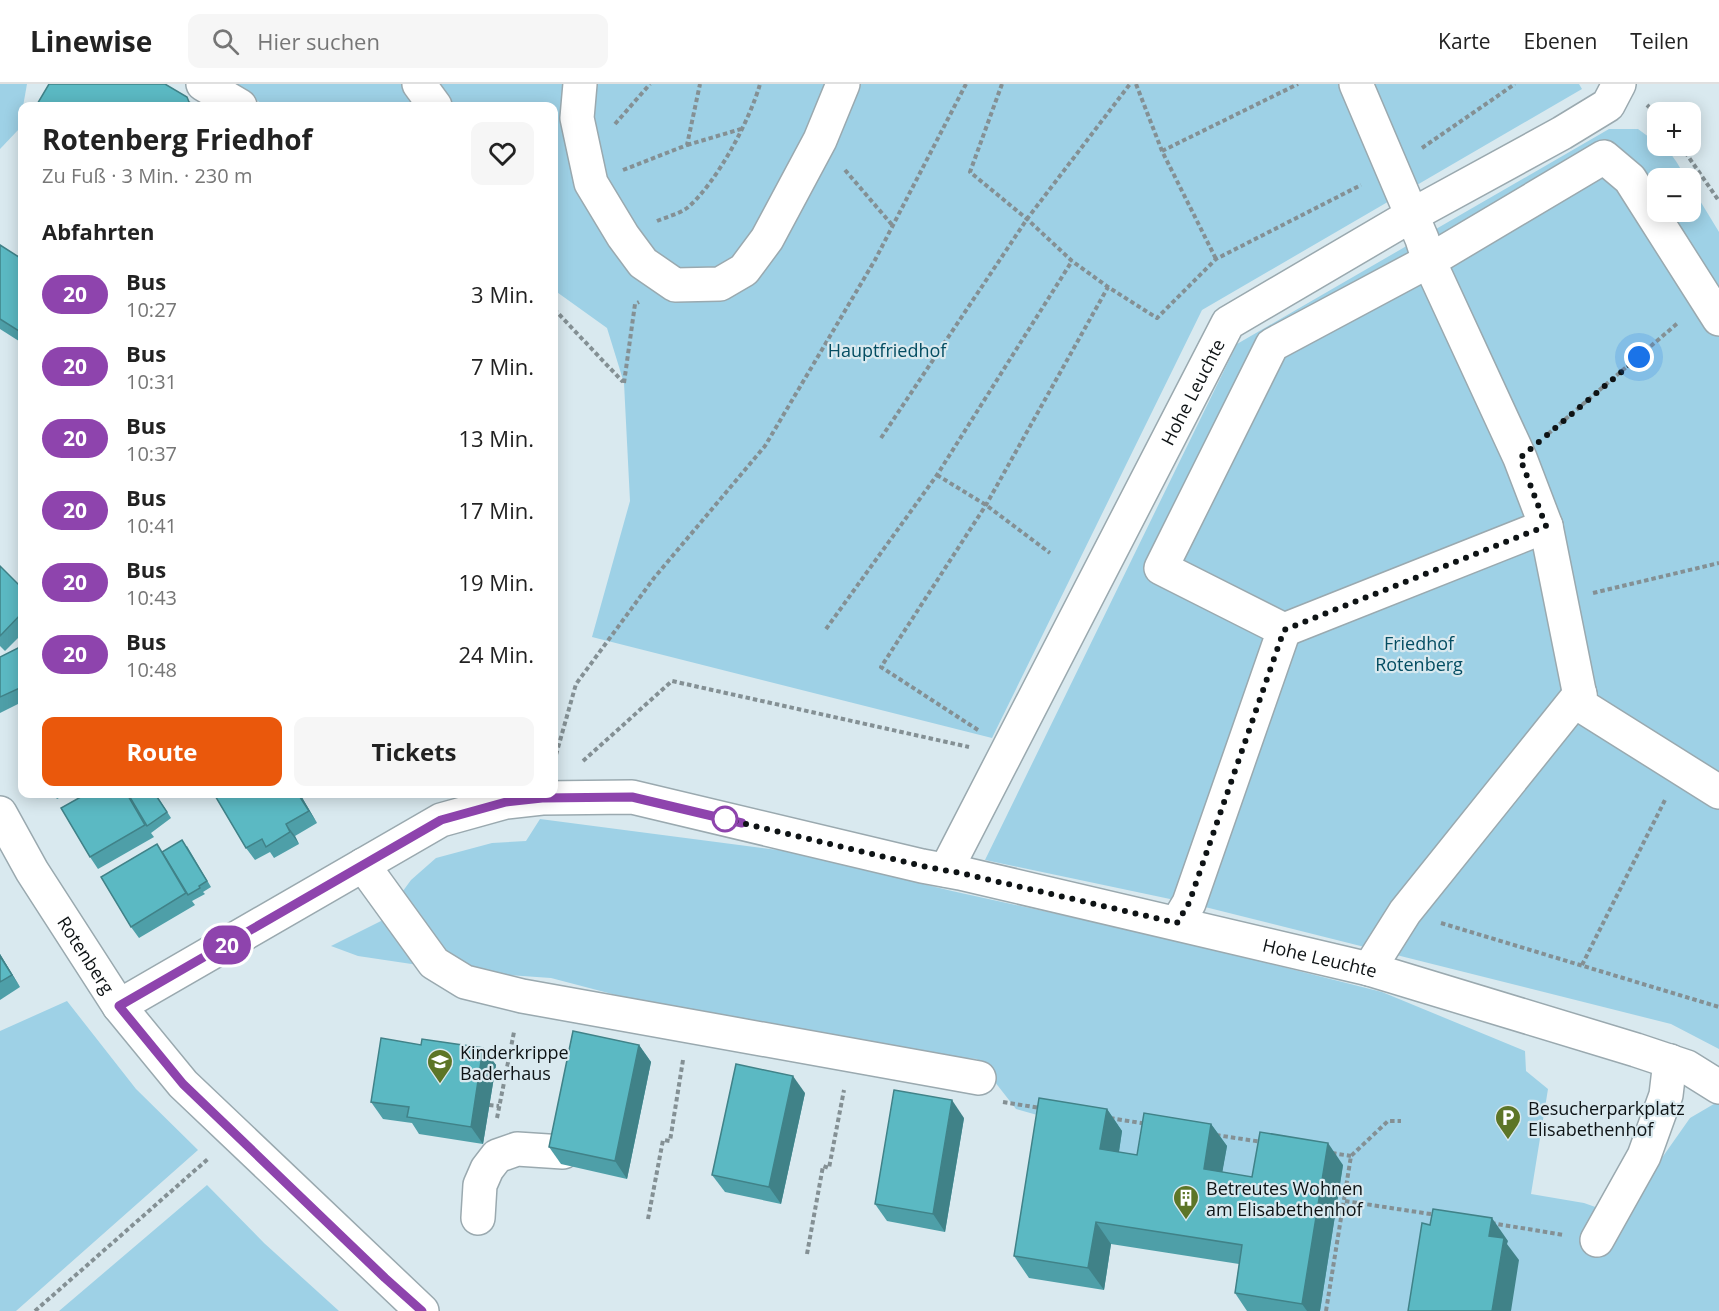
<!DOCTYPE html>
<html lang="de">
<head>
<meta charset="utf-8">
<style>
	:root { --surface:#fff; --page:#f6f6f6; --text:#222; --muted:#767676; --line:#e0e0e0; --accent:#ea580c }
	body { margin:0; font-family:"Open Sans",sans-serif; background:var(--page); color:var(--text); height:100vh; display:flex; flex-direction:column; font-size:22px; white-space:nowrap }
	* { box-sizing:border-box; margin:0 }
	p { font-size:20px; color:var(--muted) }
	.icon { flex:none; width:33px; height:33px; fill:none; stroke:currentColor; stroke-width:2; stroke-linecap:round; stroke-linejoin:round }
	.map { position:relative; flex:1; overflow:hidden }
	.details { position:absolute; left:18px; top:18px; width:540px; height:696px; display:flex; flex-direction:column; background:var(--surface); border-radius:12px; box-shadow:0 3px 15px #0003 }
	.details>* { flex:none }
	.badge { padding:0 12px; border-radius:20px; font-size:21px; line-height:39px }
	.fabs { position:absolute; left:1647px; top:18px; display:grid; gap:12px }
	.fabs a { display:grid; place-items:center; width:54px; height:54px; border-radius:12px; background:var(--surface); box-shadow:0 3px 15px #0003; font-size:30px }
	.you { position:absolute; width:30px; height:30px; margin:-15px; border:4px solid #fff; border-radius:50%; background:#1a73e8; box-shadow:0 0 0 9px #1a73e833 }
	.map>.badge { position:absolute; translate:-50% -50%; box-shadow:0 0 0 3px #fff }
	h2 { padding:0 24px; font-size:22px; line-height:54px }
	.round { display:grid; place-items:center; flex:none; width:63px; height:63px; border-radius:12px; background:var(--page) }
	.overview { display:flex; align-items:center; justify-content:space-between; height:102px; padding:0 24px }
	h1 { font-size:28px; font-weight:700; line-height:45px }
	.action { display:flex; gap:12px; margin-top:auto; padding:12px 24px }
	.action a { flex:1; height:69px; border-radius:12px; background:var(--accent); color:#fff; font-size:24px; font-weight:700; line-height:69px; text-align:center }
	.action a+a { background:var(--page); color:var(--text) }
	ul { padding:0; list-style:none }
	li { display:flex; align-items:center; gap:18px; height:72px; padding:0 24px }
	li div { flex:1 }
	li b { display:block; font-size:22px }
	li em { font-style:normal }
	li .badge { min-width:66px; font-weight:700; text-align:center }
	header { display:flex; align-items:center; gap:36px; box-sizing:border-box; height:84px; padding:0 30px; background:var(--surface); border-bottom:2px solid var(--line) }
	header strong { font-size:28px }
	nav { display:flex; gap:33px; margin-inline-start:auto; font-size:21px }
	.search { width:420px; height:54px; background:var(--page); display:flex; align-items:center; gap:15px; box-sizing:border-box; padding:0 21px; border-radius:12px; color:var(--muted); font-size:22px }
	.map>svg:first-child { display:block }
	.green { fill:#9ed1e6 }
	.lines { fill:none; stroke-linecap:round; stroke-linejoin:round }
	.minor-casing { stroke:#9aa9af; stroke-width:36 }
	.path { stroke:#849094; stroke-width:4; stroke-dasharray:4.5 3; stroke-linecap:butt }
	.minor { stroke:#fff; stroke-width:33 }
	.wall { fill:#4e9fa8 }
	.shaded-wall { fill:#408288 }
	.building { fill:#5bb9c3; stroke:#408288; stroke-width:1.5 }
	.line-casing { stroke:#fff; stroke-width:14 }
	.line { stroke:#8e44ad; stroke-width:9 }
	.walk { stroke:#0e1315; stroke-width:6; stroke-dasharray:0 10.8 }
	.stop-dot { fill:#fff; stroke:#8e44ad; stroke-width:3 }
	.labels { text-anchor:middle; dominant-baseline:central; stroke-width:4.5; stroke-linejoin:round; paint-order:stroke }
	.park-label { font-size:18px; fill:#044d62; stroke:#d9e9ef }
	.street-label { font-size:18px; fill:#0e1315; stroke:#d9e9ef }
	.poi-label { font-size:18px; fill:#0e1315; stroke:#d9e9ef; text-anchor:start }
</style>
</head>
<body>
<header>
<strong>Linewise</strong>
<div class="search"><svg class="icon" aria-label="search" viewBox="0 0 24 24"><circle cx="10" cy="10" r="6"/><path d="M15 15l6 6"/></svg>Hier suchen</div>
<nav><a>Karte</a><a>Ebenen</a><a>Teilen</a></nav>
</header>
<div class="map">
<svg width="1719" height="1227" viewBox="0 0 1719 1227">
	<rect width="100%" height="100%" fill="#d9e9ef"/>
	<g class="green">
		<path d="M0,0H27L19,45L0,65Z"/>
		<path d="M230,0H1579L1582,5L1202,226L992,654L592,553L630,417L624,299L607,244L554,206V22H266Z"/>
		<path d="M1609,45H1638L1657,59L1658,62C1671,64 1679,83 1686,94H1658V128H1690L1691,102L1719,148V965L1671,940L1189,819L985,776L1237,260Z"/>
		<path d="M540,735L786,767L952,807L1175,856L1382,908L1525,967L1526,987L1548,1005L1531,1110L1584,1119L1621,1132L1690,1034L1719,1017V1227H1320L1268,1115L1153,1093L1055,1036L1016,1025L977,975L876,967L700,933L551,894L465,888L358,872L331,862L381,837L411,796L436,774L492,759L526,757Z"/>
		<path d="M67,917L136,1005L198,1066L16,1227H0V947Z"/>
		<path d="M207,1101L264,1159L339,1227H59Z"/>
	</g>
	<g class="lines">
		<defs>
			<g id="minor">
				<path d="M203,0L240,22"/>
				<path d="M419,0L435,22"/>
				<path d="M580,0L577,34L591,99L623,152L643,179L675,201L720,200L744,186L767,155L820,56L843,0"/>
				<path d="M1356,0L1422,155L1429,177L1520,374L1546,442L1582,622L1719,708"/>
				<path d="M1284,546L1546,442"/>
				<path id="s1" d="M0,729L32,787L119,922L183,1000L422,1227"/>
				<path d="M363,781L434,879L465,898L522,912L979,994"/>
				<path id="s2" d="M946,786L1228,239L1412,131L1562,49L1608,21L1619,0"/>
				<path d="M1177,839L1189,819L1284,546L1161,484L1272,261L1429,177L1604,73L1630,95L1719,235"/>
				<path d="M1369,885L1405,828L1580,610"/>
				<path id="s3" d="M119,922L441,736L506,718L542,714L632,713L922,782L960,789L1369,885L1636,966L1687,983L1719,1003"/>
				<path d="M478,1134L480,1101L487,1085L497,1072L517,1065L563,1068"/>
				<path d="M1597,1156L1644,1072L1666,1011L1670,977"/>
			</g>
		</defs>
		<use href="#minor" class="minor-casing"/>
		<g class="path">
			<path d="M1002,0L970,88L1027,135L1072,177L1108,203L1157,234L1216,175L1361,101"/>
			<path d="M1136,0L1162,67L1216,175"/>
			<path d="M1647,21L1658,32"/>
			<path d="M615,40L650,0"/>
			<path d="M687,61L741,45"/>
			<path d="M1681,62L1719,117"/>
			<path d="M1422,64L1515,0"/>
			<path d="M1162,67L1298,0"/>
			<path d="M623,86L687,61L700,0"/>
			<path d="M845,86L893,142"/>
			<path d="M657,137C666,133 679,130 687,124C716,100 750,36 760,0"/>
			<path d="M554,225L623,298"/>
			<path d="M624,299L635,220L639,218"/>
			<path d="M1548,350L1679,238"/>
			<path d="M881,354L1027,135L1130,0"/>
			<path d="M937,391L986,421L1050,469"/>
			<path d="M1593,509L1719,479"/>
			<path d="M826,545L937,391L1072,177"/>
			<path d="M978,646L881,583L986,421L1108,203"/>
			<path d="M583,677L672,597L969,663"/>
			<path d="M554,678L576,600L654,494L765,362L875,176L966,0"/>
			<path d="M1441,839L1719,923"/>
			<path d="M1582,881L1666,714"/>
			<path d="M1003,1018L1040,1024"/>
			<path d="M489,1021L499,1022"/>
			<path d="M497,1034L514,948"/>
			<path d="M1110,1034L1147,1040"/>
			<path d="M1216,1051L1262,1058"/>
			<path d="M1332,1069L1351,1072"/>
			<path d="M1345,1117L1437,1131"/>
			<path d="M648,1135L663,1056L670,1057L683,976"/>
			<path d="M1491,1139L1564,1151"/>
			<path d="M807,1170L823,1082L829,1084L844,1006"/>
			<path d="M35,1227L209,1074"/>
			<path d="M1326,1227L1351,1072L1388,1037H1401"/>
		</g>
		<use href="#minor" class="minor"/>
	</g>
	<g class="wall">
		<path d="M0,161L22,175V259L0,245Z"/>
		<path d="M0,482L22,504V550L5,567L0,562Z"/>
		<path d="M22,562V618L0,629V573Z"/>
		<path d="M53,710H67L57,715Z"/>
		<path d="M156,710L171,734L151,749L154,753L98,785L90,773Z"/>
		<path d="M214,710H300L317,739L295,752L299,760L274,774L270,768L255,776L246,764Z"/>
		<path d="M187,762L211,803L203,808L205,810L192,817L195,821L139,854L131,843L163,768Z"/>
		<path d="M0,870L20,903L0,916Z"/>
		<path d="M421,961L483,964L496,981L483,1060L419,1050L412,1039L383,1035L371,1018Z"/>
		<path d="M639,961L651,978L627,1095L561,1080L549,1063Z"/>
		<path d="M805,1009L781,1120L725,1108L712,1091Z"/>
		<path d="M1107,1025L1122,1047L1119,1068L1137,1071L1211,1040L1227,1062L1222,1088L1252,1093L1343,1081L1320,1227H1247L1235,1209L1239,1180L1111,1160L1104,1206L1029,1194L1014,1172Z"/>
		<path d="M964,1034L945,1148L887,1137L875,1120Z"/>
	</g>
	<g class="shaded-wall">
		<path d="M298,710H300L317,739L309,727Z"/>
		<path d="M286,740L295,752L299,760L290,748Z"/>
		<path d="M0,870L20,903L12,891L0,872Z"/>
		<path d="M639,961L651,978L627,1095L615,1077Z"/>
		<path d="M483,964L496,981L483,1060L471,1043Z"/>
		<path d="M793,992L805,1009L781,1120L769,1103Z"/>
		<path d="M952,1016L964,1034L945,1148L933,1130Z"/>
		<path d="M1107,1025L1122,1047L1116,1087L1100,1065Z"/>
		<path d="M1211,1040L1227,1062L1219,1107L1204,1085Z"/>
		<path d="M1328,1059L1343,1081L1320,1227H1307L1302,1220Z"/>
		<path d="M1492,1134L1508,1157L1507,1160L1519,1176L1511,1227H1492L1489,1152Z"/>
		<path d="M1096,1138L1111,1160L1104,1206L1088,1184Z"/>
	</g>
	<g class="building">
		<path d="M49,0H165L187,13L189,18L196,22H36Z"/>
		<path d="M0,161L22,175V249L0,235Z"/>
		<path d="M0,482L22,504V529L0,552Z"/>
		<path d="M22,562V603L0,613V573Z"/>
		<path d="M22,653V660L19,655Z"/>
		<path d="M86,710H127L145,741L90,773L61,724Z"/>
		<path d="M128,710H155L167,728L147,742Z"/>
		<path d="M214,710H298L309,727L286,740L290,748L266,763L262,755L246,764Z"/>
		<path d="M182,756L207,797L199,802L200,804L188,811L162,768Z"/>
		<path d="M157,760L186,809L131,843L101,793Z"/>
		<path d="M0,872L12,891L0,898Z"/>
		<path d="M573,947L639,961L615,1077L549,1063Z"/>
		<path d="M381,954L421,961L422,955L483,964L471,1043L407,1033L409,1023L371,1018Z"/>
		<path d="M736,980L793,992L769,1103L712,1091Z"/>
		<path d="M894,1006L952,1016L933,1130L875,1120Z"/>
		<path d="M1039,1014L1107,1025L1100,1065L1137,1071L1144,1029L1211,1040L1204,1085L1252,1093L1260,1048L1328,1059L1302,1220L1235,1209L1242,1161L1096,1138L1088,1184L1014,1172Z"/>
		<path d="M1433,1125L1492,1134L1489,1152L1504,1154L1492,1227H1408L1422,1139L1430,1141Z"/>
	</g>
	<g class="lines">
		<defs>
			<path id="line" d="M422,1227L385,1194L183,1000L119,922L441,736L506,718L542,714L632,713L742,739"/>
		</defs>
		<use href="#line" class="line-casing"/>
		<use href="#line" class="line"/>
		<path class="walk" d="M725,735L922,782L960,789L1177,839L1189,819L1284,546L1546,442L1520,374L1639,273"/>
	</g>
	<defs>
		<symbol id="school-pin" viewBox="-11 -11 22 30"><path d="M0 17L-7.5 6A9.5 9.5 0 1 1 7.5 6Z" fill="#5d7527" stroke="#d9e9ef"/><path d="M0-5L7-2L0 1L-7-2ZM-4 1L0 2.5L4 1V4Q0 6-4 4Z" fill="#fff"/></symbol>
		<symbol id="parking-pin" viewBox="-11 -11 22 30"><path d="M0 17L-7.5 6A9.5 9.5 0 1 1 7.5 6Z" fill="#5d7527" stroke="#d9e9ef"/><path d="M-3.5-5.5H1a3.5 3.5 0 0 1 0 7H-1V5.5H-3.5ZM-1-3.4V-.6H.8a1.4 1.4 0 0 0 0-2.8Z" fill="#fff"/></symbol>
		<symbol id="building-pin" viewBox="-11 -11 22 30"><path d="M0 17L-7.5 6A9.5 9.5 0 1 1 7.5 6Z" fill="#5d7527" stroke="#d9e9ef"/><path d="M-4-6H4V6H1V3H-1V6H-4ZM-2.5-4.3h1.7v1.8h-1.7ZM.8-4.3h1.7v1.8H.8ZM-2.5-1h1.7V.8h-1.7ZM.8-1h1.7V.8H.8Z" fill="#fff"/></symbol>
	</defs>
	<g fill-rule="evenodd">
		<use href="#school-pin" x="425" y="963" width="30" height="40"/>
		<use href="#parking-pin" x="1493" y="1019" width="30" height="40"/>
		<use href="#building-pin" x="1171" y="1099" width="30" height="40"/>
	</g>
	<circle class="stop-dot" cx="725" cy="735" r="12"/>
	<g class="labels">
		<g class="park-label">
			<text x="887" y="266">Hauptfriedhof</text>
			<text x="1419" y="559">Friedhof<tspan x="1419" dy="21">Rotenberg</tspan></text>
		</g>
		<g class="street-label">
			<text stroke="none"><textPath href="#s2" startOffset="538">Hohe Leuchte</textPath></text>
			<text stroke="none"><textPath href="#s1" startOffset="166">Rotenberg</textPath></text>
			<text stroke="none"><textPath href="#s3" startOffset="1272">Hohe Leuchte</textPath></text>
		</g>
		<g class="poi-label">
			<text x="460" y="968">Kinderkrippe<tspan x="460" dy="21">Baderhaus</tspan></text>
			<text x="1528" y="1024">Besucherparkplatz<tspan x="1528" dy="21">Elisabethenhof</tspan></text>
			<text x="1206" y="1104">Betreutes Wohnen<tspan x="1206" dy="21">am Elisabethenhof</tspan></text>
		</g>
	</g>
</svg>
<div class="fabs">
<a>+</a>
<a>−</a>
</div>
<div class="you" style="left:1639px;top:273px"></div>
<b class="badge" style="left:227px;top:861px;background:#8e44ad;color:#fff">20</b>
<section class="details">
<div class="overview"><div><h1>Rotenberg Friedhof</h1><p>Zu Fuß · 3 Min. · 230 m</p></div><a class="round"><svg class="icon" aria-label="heart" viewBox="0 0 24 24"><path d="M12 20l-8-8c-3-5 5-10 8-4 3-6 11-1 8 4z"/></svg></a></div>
<h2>Abfahrten</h2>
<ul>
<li><span class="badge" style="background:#8e44ad;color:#fff">20</span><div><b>Bus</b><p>10:27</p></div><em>3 Min.</em></li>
<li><span class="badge" style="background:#8e44ad;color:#fff">20</span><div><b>Bus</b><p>10:31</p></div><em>7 Min.</em></li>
<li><span class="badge" style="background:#8e44ad;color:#fff">20</span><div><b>Bus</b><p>10:37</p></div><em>13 Min.</em></li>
<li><span class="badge" style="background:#8e44ad;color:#fff">20</span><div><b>Bus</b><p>10:41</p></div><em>17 Min.</em></li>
<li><span class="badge" style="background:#8e44ad;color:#fff">20</span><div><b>Bus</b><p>10:43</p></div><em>19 Min.</em></li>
<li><span class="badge" style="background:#8e44ad;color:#fff">20</span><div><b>Bus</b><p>10:48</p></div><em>24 Min.</em></li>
</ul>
<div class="action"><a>Route</a><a>Tickets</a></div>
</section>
</div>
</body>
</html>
